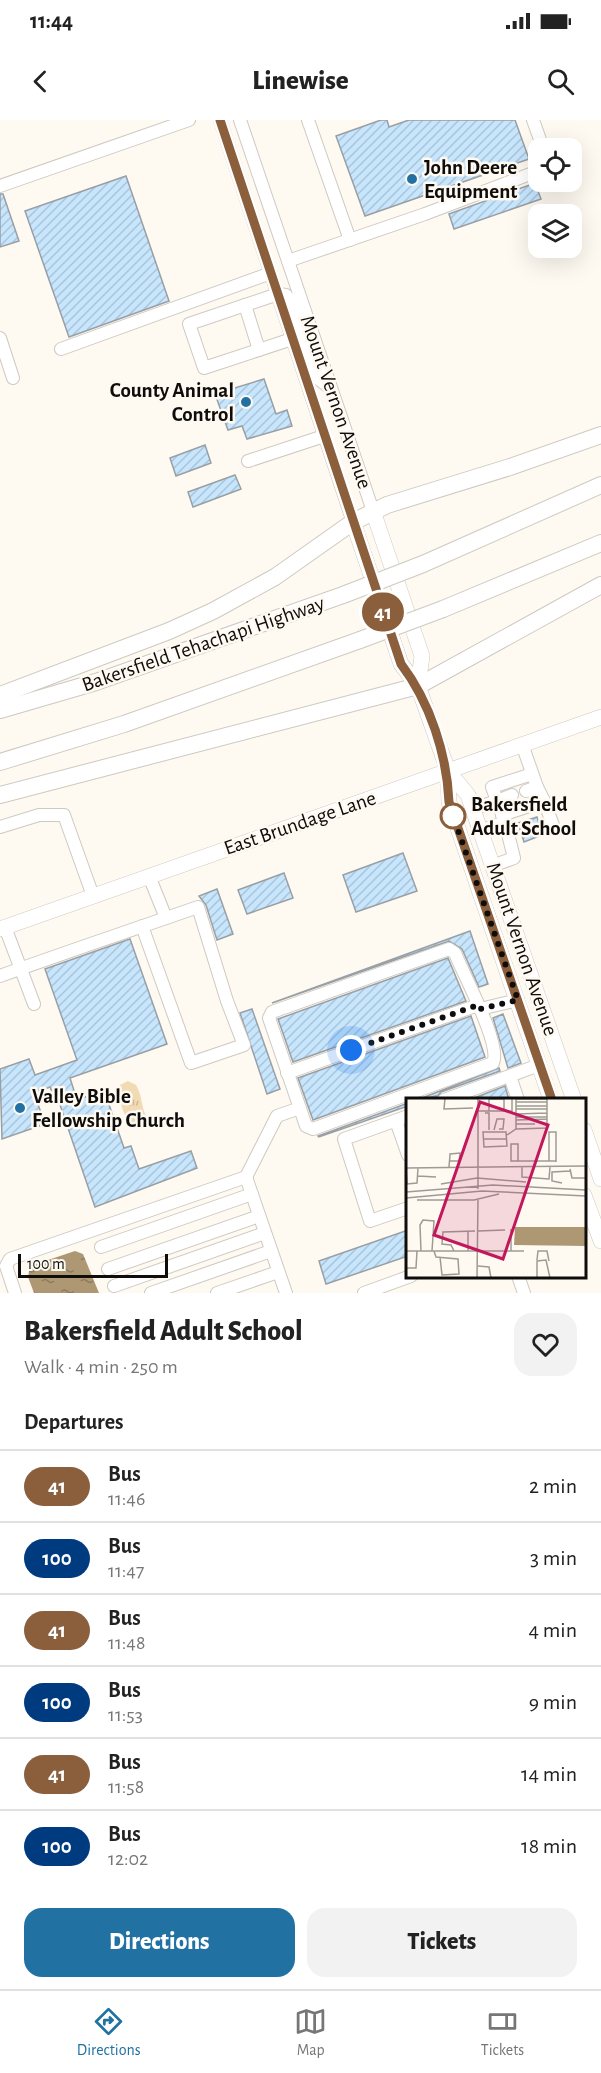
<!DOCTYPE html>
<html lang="en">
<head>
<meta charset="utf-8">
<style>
	:root { --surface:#fff; --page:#f2f2f2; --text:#222; --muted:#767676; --line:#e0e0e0; --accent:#2172a3 }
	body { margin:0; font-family:"Alegreya Sans",sans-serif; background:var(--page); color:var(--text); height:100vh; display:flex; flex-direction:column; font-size:22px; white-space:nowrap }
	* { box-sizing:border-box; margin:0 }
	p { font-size:20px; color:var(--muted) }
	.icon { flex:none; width:33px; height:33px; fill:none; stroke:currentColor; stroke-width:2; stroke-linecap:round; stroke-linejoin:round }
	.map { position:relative; height:1173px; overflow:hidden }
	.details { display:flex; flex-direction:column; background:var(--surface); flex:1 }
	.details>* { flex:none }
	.badge { padding:0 12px; border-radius:20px; font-size:21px; line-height:39px }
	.controls { position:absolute; left:528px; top:18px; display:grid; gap:12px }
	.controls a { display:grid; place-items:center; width:54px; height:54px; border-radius:12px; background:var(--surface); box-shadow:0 6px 24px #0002; font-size:30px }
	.scale { position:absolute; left:18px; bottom:15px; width:150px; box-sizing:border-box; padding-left:6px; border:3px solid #0f0d0b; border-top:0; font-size:16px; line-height:21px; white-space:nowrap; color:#0f0d0b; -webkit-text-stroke:4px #fef9f1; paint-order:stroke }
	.you { position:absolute; width:30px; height:30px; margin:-15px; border:4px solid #fff; border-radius:50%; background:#1a73e8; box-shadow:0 0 0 9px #1a73e833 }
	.map>.badge { position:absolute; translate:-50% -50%; box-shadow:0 0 0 3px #fff }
	h2 { padding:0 24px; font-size:22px; line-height:54px }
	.round { display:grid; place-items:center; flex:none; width:63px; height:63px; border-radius:18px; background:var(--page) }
	.headline { display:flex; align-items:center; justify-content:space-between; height:102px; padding:0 24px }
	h1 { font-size:28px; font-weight:800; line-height:45px }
	.action { display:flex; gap:12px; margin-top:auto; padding:12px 24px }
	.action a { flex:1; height:69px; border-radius:18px; background:var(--accent); color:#fff; font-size:24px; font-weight:800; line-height:69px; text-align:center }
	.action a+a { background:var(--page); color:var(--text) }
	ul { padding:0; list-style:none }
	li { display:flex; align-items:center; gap:18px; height:72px; padding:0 24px; border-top:2px solid var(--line) }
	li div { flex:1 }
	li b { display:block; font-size:22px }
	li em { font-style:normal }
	li .badge { min-width:66px; font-weight:700; text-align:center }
	.status { display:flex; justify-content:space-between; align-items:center; height:42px; padding:0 30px; background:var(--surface); direction:ltr }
	.status svg { height:16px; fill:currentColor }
	header { display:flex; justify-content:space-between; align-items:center; height:78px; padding:0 24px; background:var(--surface); font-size:27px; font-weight:800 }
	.tab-bar { display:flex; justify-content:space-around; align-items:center; height:84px; border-top:2px solid var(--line); background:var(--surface); font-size:16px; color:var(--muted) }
	.tab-bar a { display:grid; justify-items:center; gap:3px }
	.tab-bar .current { color:var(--accent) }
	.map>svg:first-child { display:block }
	.park { fill:url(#park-tufts) }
	.water { fill:url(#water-ripples) }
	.building { fill:url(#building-hatch); stroke:#989fa5; stroke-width:1.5 }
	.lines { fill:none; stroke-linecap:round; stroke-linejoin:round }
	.minor-casing { stroke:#cec9c1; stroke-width:14 }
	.major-casing { stroke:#cec9c1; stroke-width:16 }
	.highway-casing { stroke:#cec9c1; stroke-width:18 }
	.minor { stroke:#fff; stroke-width:12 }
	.major { stroke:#fff; stroke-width:15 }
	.highway { stroke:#fff; stroke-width:16 }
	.highway-bridge-casing { stroke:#cec9c1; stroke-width:18; stroke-linecap:butt }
	.highway-bridge { stroke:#fff; stroke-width:16 }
	.line-casing { stroke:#fff; stroke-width:14 }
	.line { stroke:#8b5e3c; stroke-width:9 }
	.walk { stroke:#0f0d0b; stroke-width:6; stroke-dasharray:0 10.8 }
	.poi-dot { fill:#2172a3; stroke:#fef9f1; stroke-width:2 }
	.stop-dot { fill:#fff; stroke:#8b5e3c; stroke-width:3 }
	.labels { text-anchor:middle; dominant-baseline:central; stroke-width:5; stroke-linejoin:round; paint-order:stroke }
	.poi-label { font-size:21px; font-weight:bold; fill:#0f0d0b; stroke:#fef9f1; text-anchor:start }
	.street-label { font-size:21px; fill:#0f0d0b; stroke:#fef9f1 }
	.stop-label { font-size:21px; font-weight:bold; fill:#0f0d0b; stroke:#fef9f1; text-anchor:start }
	.inset-road { fill:none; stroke:#9e9b95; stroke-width:1.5 }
	.view { fill:#c2185b; fill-opacity:0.15; stroke:#c2185b; stroke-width:3 }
	.inset-edge { fill:none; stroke:#0f0d0b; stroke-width:3 }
</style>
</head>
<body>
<div class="status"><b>11:44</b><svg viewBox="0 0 49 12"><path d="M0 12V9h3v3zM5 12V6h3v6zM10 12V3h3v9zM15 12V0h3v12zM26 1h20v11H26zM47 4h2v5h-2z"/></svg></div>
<header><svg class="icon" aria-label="back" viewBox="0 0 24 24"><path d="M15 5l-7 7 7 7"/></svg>Linewise<svg class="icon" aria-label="search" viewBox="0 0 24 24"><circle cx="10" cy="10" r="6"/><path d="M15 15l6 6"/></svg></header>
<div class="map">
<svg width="601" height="1173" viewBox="0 0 601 1173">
	<defs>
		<pattern id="park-tufts" width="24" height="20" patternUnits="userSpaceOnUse" patternTransform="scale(1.5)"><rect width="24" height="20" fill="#f1dab4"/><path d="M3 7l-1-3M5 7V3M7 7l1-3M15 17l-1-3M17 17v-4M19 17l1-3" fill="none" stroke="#cdba99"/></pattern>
		<pattern id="water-ripples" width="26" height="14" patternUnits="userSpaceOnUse" patternTransform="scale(1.5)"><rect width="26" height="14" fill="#ae9873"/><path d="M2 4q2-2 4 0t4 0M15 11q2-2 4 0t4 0" fill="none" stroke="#8c7a5d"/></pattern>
		<pattern id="building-hatch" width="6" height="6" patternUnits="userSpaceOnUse" patternTransform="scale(1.5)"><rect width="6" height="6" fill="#c7e6fe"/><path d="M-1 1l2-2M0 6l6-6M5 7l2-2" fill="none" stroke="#aac4d8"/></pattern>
	</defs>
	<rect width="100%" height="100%" fill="#fef9f1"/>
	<path class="park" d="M128,961L136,965C143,977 140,984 147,998L143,1006L131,1007C125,998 116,975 120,965Z"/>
	<path class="water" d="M75,1131L83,1134L99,1173H34L28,1157L30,1146Z"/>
	<g class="building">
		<path d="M381,0H387L389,7L409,0H515L529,39L365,96L336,16Z"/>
		<path d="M126,56L169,181L69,217L25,91Z"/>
		<path d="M535,63L541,79L454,109L449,94Z"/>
		<path d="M0,74H3L19,121L0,127Z"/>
		<path d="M264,259L276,294L287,290L292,306L247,319L242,306L228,310L215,274Z"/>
		<path d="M205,325L211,343L176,356L170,338Z"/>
		<path d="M235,355L241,369L193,387L188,372Z"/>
		<path d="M537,697L542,715L524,722L518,703Z"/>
		<path d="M403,733L417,771L356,792L343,755Z"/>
		<path d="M284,753L293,778L247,794L238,770Z"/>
		<path d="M217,769L233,814L217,820L206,785L199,776Z"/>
		<path d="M470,811L488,864L479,867L462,829L449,821L272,883Z"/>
		<path d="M130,819L167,924L70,958L77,980L104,970L124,1028L131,1026L139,1049L191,1031L197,1048L95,1087L57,976L54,977L50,967L34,973L45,1004L2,1019L0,949L29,939L35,955L77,940L45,849Z"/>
		<path d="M448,838L466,881L293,942L278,899Z"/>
		<path d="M252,889L280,969L267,974L240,893Z"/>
		<path d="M503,894L521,943L508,948L493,898Z"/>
		<path d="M471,896L485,937L313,1000L298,958Z"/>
		<path d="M499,948L500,951L441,972L436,979V976L417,980Z"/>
		<path d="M505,966L509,980H469Z"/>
		<path d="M408,983V986L319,1017L318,1016Z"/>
		<path d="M408,1110V1136L326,1164L319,1141Z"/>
	</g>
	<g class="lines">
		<defs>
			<g id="minor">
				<path d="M220,0L353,402"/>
				<path d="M240,0L373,391"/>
				<path d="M308,0L350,120"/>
				<path d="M533,0L543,28"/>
				<path d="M0,66L189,0"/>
				<path d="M288,141L425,94L538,51"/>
				<path d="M245,185L259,230"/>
				<path d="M0,218L13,258"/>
				<path d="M292,219L204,248L189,204L278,174L286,175L291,181L316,257L330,268"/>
				<path d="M61,229L271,153"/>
				<path d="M248,341L324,316"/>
				<path d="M522,624L537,667L526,671"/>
				<path d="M544,681L553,705"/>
				<path d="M473,689L497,681L492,667L532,654"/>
				<path d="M502,695L544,681L537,667"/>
				<path d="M0,707L39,695H64L93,776"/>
				<path d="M480,711L505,702L497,681L512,675"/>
				<path d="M492,746L514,738L505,702"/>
				<path d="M149,756L166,798"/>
				<path d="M5,807L34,884"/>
				<path d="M449,829L455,833C463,854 502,925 493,943L313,1009L306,1006L269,898L272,892Z"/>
				<path d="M0,856C66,832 132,810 198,787L227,881L244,925L191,943L142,806"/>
				<path d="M480,889L518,880"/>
				<path d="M287,953L478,885"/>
				<path d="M510,956L518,980"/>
				<path d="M444,980L539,945"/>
				<path d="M408,996L344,1019L370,1101L408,1088"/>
				<path d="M396,1001L408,1035"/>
				<path d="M246,1057L286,1173"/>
				<path d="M101,1127L252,1074"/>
				<path d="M108,1149L259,1096"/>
				<path d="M518,1156L524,1173"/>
				<path d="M114,1166L265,1113"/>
				<path d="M15,1173L6,1146L10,1139L246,1057L277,996L300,988"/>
				<path d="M151,1173L271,1131"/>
				<path d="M217,1173L278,1152"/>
				<path d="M364,1173L411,1156"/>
			</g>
			<g id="major">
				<path d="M373,391L422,536L418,566"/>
				<path d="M353,402L401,544L418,566L448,651L449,682L551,980"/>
				<path d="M448,651L468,675L574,980"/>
				<path d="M0,809L601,597"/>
				<path d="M584,1010L601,1059"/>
				<path d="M584,1075L601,1121"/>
			</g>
			<g id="highway">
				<path d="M423,444L601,365"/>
				<path d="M443,489L601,423"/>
				<path d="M0,575L169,511L213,491L275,457L353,402L387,385L510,347L601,315"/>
				<path d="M0,590L96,562L343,475"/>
				<path d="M0,642L124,604L360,520"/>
				<path d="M0,675L418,566L601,465"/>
			</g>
		</defs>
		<use href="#minor" class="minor-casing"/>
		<use href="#major" class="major-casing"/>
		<use href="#highway" class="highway-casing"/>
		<use href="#minor" class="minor"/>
		<use href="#major" class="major"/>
		<use href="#highway" class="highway"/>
		<defs>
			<g id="highway-bridge">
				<path d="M343,475L423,444"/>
				<path d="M360,520L443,489"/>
			</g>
		</defs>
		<use href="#highway-bridge" class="highway-bridge-casing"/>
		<use href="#highway-bridge" class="highway-bridge"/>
	</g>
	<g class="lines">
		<defs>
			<path id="line" d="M220,0L401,544C430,582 447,635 449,682L552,980"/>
		</defs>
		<use href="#line" class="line-casing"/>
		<use href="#line" class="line"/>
		<path class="walk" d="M351,930L478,885L480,889L518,880L453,696"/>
	</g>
	<g class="poi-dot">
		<circle cx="412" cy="59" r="6"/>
		<circle cx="246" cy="282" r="6"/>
		<circle cx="20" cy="988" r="6"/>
	</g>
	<circle class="stop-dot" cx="453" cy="696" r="12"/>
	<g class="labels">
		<g class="poi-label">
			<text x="424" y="47">John Deere<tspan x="424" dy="24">Equipment</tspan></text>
			<text x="234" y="270" text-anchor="end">County Animal<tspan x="234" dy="24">Control</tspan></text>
			<text x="32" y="976">Valley Bible<tspan x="32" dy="24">Fellowship Church</tspan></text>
		</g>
		<g class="street-label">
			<text transform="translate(336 282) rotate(71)">Mount Vernon Avenue</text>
			<text transform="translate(203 524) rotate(-19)">Bakersfield Tehachapi Highway</text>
			<text transform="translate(300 703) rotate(-19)">East Brundage Lane</text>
			<text transform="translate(522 829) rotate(71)">Mount Vernon Avenue</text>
		</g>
		<g class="stop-label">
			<text x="471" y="684">Bakersfield<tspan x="471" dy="24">Adult School</tspan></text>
		</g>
	</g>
	<g transform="translate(406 978)">
		<rect width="180" height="180" fill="#fef9f1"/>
		<path d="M180,129V148L108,147L109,129Z" fill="#ae9873"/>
		<path class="inset-road" d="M39,0L38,11L67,10M72,0V91M110,4H141M110,8H141M110,11H141M72,13H106V0M83,13V1H98V13M79,15H83V32M110,16L141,15M110,19H141M110,22L141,21M110,26H129M88,32L91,21H98L97,31H93M77,34H100L101,48L78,49ZM101,37L110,31L141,30V1H110V31M77,41H101M112,63V46H105V63H150M143,63V34H150V64M43,69L44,57V56L54,55L53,63H44M116,69V79L143,81L144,69M0,70L1,86L11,85L12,70M0,70L180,68M164,71L166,80H180M12,78L30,79M156,85L146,83V74L164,73M35,86L71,80L120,84M0,94L87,87L180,92M0,100L76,93L180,98M11,102H68L93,96M62,133V153M72,133L99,132M0,153H118M15,153L14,127L17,122L28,123L26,153M28,153L30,159L52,161L53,176L36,177L34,159M48,153L45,147L36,146L37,134L69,133M105,153V131M131,162L132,153H141L143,163M72,168L83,169L85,180M0,170H10L11,153M71,180L72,101M131,180V163L140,162L144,180"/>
		<path class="view" d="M74,4L142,27L97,161L28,137Z"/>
		<rect width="180" height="180" class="inset-edge"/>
	</g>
</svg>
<div class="controls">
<a><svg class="icon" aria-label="locate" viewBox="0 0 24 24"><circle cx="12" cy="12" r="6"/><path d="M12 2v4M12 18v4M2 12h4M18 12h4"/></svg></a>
<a><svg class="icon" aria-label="layers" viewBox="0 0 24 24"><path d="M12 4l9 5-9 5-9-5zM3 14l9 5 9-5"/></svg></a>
</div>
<div class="scale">100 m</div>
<div class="you" style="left:351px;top:930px"></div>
<b class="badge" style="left:383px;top:492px;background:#8b5e3c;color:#fff">41</b>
</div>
<section class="details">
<div class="headline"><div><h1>Bakersfield Adult School</h1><p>Walk · 4 min · 250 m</p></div><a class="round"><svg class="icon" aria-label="heart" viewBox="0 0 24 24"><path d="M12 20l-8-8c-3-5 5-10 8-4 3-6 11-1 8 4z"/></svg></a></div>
<h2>Departures</h2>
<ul>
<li><span class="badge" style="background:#8b5e3c;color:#fff">41</span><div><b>Bus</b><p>11:46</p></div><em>2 min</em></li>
<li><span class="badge" style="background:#003b80;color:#fff">100</span><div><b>Bus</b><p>11:47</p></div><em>3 min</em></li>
<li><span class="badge" style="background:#8b5e3c;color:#fff">41</span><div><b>Bus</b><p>11:48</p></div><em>4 min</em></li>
<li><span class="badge" style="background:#003b80;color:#fff">100</span><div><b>Bus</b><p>11:53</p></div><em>9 min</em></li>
<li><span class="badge" style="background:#8b5e3c;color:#fff">41</span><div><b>Bus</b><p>11:58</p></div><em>14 min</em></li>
<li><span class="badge" style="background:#003b80;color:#fff">100</span><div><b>Bus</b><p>12:02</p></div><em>18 min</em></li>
</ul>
<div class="action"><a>Directions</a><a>Tickets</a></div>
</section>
<nav class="tab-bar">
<a class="current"><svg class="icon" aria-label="directions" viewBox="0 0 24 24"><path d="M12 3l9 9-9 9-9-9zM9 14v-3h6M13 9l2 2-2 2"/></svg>Directions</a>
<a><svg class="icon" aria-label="map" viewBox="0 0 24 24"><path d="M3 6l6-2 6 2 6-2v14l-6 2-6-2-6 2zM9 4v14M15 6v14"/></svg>Map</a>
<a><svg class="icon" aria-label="tickets" viewBox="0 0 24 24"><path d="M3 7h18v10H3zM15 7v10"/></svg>Tickets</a>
</nav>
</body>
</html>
